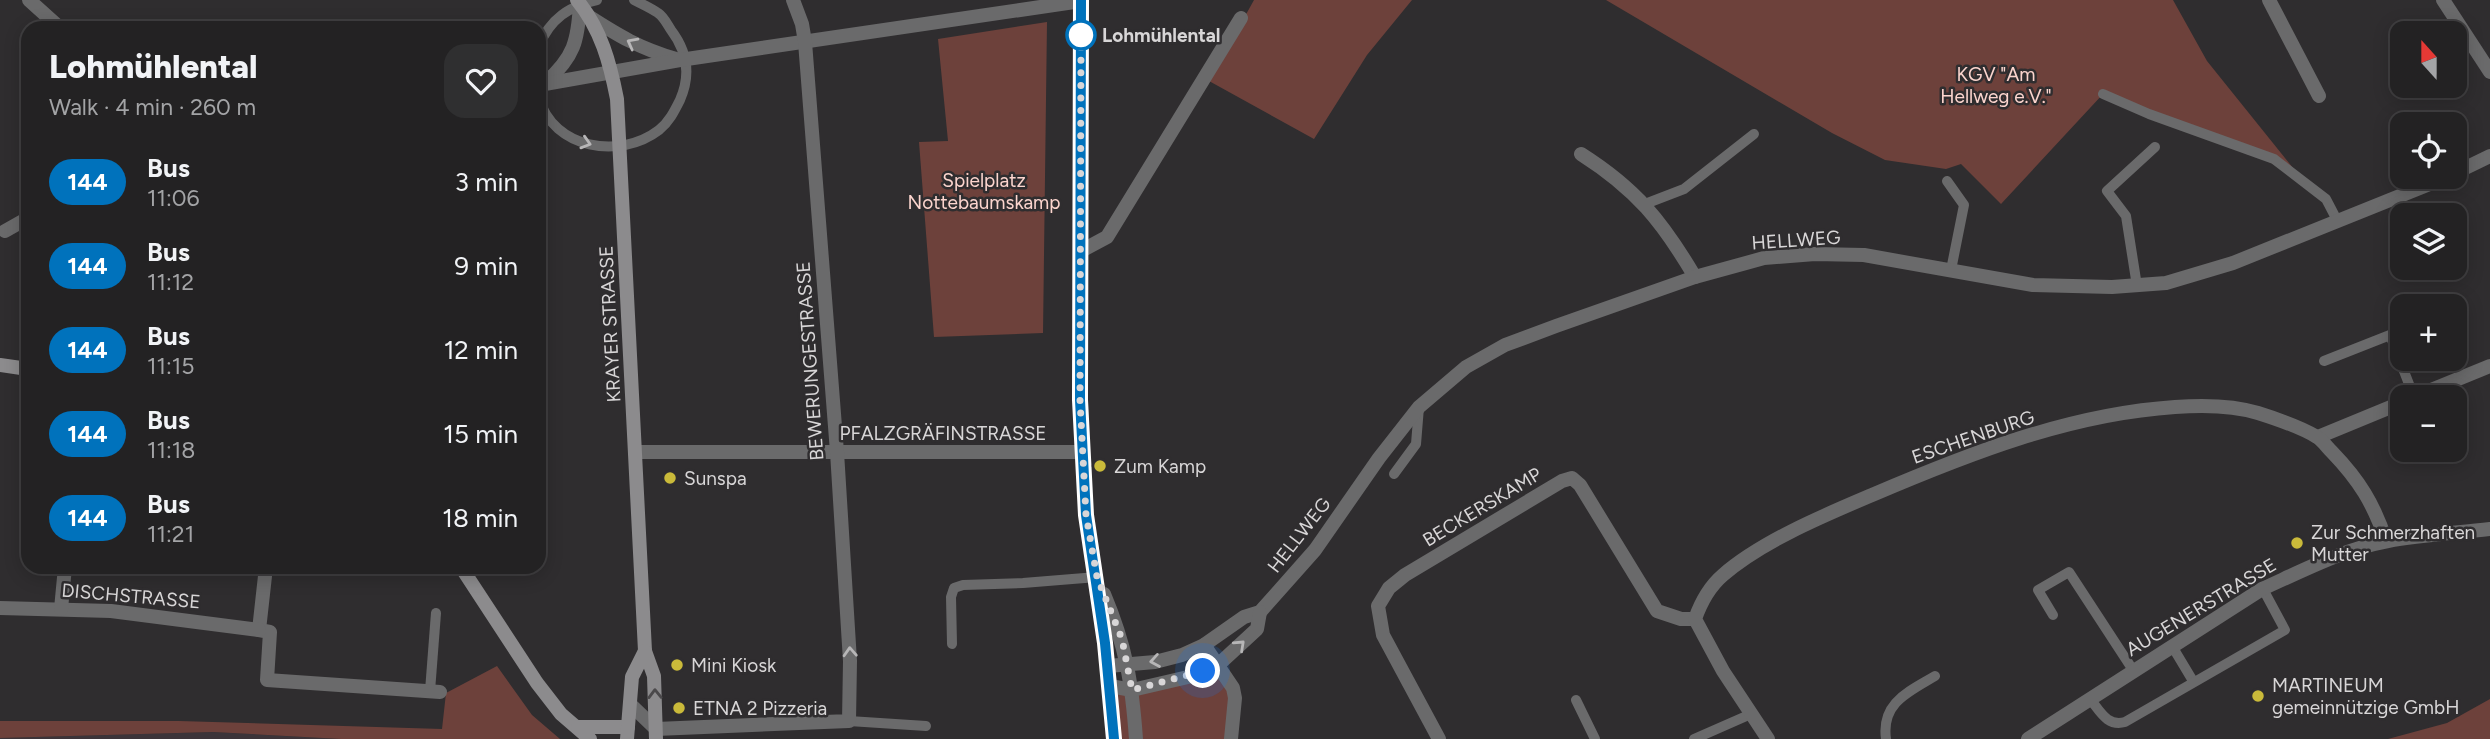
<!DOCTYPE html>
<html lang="en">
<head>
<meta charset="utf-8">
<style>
	:root { --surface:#232223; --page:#2f2f30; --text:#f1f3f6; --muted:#a3a4a6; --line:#403f41 }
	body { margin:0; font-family:Figtree,sans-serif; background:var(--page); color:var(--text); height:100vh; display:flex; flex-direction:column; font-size:26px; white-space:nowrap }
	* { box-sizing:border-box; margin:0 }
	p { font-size:23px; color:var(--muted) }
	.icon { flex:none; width:38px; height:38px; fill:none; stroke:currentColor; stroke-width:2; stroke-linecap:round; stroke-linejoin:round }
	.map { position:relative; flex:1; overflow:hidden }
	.panel { position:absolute; left:21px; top:21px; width:525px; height:553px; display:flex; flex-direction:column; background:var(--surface); border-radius:21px; box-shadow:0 4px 18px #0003,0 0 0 2px var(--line) }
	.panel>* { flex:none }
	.badge { padding:0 14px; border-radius:23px; font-size:24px; line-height:46px }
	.needle { width:46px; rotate:339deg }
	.tools { position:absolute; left:2390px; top:21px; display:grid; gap:14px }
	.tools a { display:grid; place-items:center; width:77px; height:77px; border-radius:14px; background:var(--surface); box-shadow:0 4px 18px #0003,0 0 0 2px var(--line); font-size:35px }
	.you { position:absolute; width:35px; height:35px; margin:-18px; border:5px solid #fff; border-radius:50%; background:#1a73e8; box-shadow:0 0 0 10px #1a73e833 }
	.map>.badge { position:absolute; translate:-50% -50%; box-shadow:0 0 0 4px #fff }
	.round { display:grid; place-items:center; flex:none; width:74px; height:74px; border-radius:21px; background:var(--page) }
	.summary { display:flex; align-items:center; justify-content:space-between; height:119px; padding:0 28px }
	h1 { font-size:33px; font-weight:800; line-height:52px }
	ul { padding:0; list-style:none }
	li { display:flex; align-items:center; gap:21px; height:84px; padding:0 28px }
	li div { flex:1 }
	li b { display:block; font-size:26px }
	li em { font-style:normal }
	li .badge { min-width:77px; font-weight:700; text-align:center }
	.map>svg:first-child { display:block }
	.built { fill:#3c3439 }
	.green { fill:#6d413b }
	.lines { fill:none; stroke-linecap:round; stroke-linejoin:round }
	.service { stroke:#6a6a6b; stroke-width:10 }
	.minor { stroke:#6a6a6b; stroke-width:14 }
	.secondary { stroke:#8c8b8d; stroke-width:14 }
	.oneway { stroke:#b7b6b7 }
	.oneway2 { stroke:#4b494b }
	.line-casing { stroke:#fff; stroke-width:16 }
	.line { stroke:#0072bc; stroke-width:10 }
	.walk { stroke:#d8d6d7; stroke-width:7; stroke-dasharray:0 12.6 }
	.stop-dot { fill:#fff; stroke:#0072bc; stroke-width:3.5 }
	.poi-dot { fill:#caba3a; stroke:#2f2d2f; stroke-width:2.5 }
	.labels { text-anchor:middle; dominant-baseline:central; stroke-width:5; stroke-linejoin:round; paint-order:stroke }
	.stop-label { font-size:19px; font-weight:bold; fill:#d8d6d7; stroke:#2f2d2f; text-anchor:start }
	.park-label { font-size:19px; fill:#fcd5ce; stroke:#2f2d2f }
	.street-label { font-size:19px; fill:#d8d6d7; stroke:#2f2d2f }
	.poi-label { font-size:19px; fill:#d8d6d7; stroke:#2f2d2f; text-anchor:start }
</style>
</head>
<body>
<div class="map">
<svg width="2490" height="739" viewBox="0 0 2490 739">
	<rect width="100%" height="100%" fill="#2f2d2f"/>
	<path class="built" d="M213,732L341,739H0V738Z"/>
	<g class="green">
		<path d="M1254,0H1412L1367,55L1314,139L1209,81Z"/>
		<path d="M1606,0H2173L2207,61L2301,178L2222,138L2103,94L2001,204L1961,164L1946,169L1885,160L1832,133Z"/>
		<path d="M1047,22L1043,333L934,337L919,142L948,141L938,39Z"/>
		<path d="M497,666L532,715L560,739H341L213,732L0,738V721H179L442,729L446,693Z"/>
		<path d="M1217,667L1231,689L1229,739H1116L1112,688Z"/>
		<path d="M2490,699V739H2388L2447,723Z"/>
	</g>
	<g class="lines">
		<g class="service">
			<path d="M539,46C550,19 569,6 597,0"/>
			<path d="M2103,94L2149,114L2274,159L2326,199L2338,222"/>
			<path d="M539,98C553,149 620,160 659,130C669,122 674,112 680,100C691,75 687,51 671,30C667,24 664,17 658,13C651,8 642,4 634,0"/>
			<path d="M1947,181L1964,205L1951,270"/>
			<path d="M1645,204L1684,189L1754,134"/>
			<path d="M2137,286L2126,216L2107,191L2155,147"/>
			<path d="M2324,361L2390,335L2414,397"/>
			<path d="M1394,474L1416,444L1419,407"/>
			<path d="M2053,615L2038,590L2069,572L2133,670"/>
			<path d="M952,644L951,597L954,588L963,585L1023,583L1097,577"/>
			<path d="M2172,646L2193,681"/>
			<path d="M430,691L436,613"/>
			<path d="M2090,699C2100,711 2107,727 2125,722L2285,630L2263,589"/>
			<path d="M1576,700L1595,739"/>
			<path d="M849,721L926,726"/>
			<path d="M1694,739L1751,714"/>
			<path d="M1886,739C1881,703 1908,692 1935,676"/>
		</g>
		<g class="minor">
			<path d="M29,0L60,28"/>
			<path d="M1081,0L1080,400L1086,515L1108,666L1114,739"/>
			<path d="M2269,0L2319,96"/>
			<path d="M2443,0L2490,72"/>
			<path d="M588,16C619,36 639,48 676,59"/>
			<path d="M546,82C574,57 578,41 580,4"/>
			<path d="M539,85L680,60L1081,1"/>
			<path d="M1581,154C1636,189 1662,221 1695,277"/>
			<path d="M2455,173L2490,156"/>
			<path d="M5,231L28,218"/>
			<path d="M1081,251L1107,237L1241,18"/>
			<path d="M2414,397L2490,366"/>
			<path d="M2318,437L2403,402"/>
			<path d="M635,452H1082"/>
			<path d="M266,567L259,630L270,632L267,680L440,692"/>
			<path d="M1104,594C1126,646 1132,683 1136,739"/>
			<path d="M0,608L111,611L259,630"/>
			<path d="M61,609L65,567"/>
			<path d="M1204,645L1233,688L1235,698L1231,739"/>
			<path d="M1108,666L1155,662L1182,655L1204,645L1244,617L1260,612L1315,550L1379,458L1419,407L1466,367L1505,345L1556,326L1695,277L1746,263L1764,258L1815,254L1864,255L2033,285L2112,287L2166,283L2233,263L2447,177"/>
			<path d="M1110,686L1132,690L1188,677L1218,665L1257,629L1260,612"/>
			<path d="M630,704L656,729L849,721L850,661L837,452L805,42L802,24L793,0"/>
			<path d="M1439,739L1383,635L1378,606L1389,588L1405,575L1562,481L1572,478L1580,485L1657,611L1681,619H1695"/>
			<path d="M1768,739L1723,671L1695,619C1701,602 1709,587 1723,575C1762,541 1825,515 1872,495C1968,454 2069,414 2175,407C2202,405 2232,405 2258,413C2277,419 2301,427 2317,437C2323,441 2327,447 2332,452C2359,480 2374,504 2386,541"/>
			<path d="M2028,739L2262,589C2302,571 2344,549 2388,541C2421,535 2456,533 2490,529"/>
		</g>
		<g class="secondary">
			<path d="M577,0C601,29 610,63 617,99L645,651L654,676L656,739"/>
			<path d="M0,365L28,369"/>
			<path d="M461,567L537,683L561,714L590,739"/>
			<path d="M578,727H628"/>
			<path d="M627,739L632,677L645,651"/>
		</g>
	</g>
	<defs><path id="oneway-chevron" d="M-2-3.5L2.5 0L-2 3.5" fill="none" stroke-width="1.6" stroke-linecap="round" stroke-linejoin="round" transform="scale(1.75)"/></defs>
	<g class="oneway">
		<use href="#oneway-chevron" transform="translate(632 43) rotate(-152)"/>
		<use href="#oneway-chevron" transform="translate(586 143) rotate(17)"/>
		<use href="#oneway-chevron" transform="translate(1240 645) rotate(-43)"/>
		<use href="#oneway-chevron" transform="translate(850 652) rotate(-93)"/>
		<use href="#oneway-chevron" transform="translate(1155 661) rotate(170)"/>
	</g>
	<use class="oneway2" href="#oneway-chevron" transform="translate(655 694) rotate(-91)"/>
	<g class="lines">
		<defs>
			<path id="line" d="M1081,0L1080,400L1086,515L1105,643L1114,739"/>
		</defs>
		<use href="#line" class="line-casing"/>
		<use href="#line" class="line"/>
		<path class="walk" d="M1081,35L1080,400L1086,515L1097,577L1122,639L1132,690L1203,671"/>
	</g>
	<circle class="stop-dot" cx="1081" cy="35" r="14"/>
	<g class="poi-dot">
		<circle cx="1100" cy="466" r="7"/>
		<circle cx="670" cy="478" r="7"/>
		<circle cx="2297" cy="543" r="7"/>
		<circle cx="677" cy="665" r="7"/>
		<circle cx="2258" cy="696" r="7"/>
		<circle cx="679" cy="708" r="7"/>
	</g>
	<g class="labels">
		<g class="stop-label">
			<text x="1102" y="35">Lohmühlental</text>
		</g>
		<g class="park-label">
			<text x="1996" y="74">KGV "Am<tspan x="1996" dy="22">Hellweg e.V."</tspan></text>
			<text x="984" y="180">Spielplatz<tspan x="984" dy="22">Nottebaumskamp</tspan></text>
		</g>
		<g class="street-label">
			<text transform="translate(1796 240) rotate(-4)">HELLWEG</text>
			<text transform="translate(610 324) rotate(-93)">KRAYER STRASSE</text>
			<text transform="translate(810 361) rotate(-94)">BEWERUNGESTRASSE</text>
			<text x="943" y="433">PFALZGRÄFINSTRASSE</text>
			<text transform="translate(1973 437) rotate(-19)">ESCHENBURG</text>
			<text transform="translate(1482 507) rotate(-31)">BECKERSKAMP</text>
			<text transform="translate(1299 535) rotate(-52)">HELLWEG</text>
			<text transform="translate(131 596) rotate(5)">DISCHSTRASSE</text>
			<text transform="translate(2201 607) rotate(-31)">AUGENERSTRASSE</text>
		</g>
		<g class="poi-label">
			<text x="1114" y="466">Zum Kamp</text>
			<text x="684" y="478">Sunspa</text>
			<text x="2311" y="532">Zur Schmerzhaften<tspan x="2311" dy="22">Mutter</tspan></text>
			<text x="691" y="665">Mini Kiosk</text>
			<text x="2272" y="685">MARTINEUM<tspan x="2272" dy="22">gemeinnützige GmbH</tspan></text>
			<text x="693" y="708">ETNA 2 Pizzeria</text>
		</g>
	</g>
</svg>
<div class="tools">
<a><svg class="needle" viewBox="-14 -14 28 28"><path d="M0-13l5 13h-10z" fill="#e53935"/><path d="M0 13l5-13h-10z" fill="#a3a4a6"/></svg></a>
<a><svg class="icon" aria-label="locate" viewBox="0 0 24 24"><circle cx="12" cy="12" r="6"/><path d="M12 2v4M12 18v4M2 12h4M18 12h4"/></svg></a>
<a><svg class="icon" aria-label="layers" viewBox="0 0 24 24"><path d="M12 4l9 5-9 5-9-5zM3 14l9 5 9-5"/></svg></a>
<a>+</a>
<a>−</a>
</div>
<div class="you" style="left:1203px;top:671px"></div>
<section class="panel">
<div class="summary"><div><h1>Lohmühlental</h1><p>Walk · 4 min · 260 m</p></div><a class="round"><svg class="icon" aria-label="heart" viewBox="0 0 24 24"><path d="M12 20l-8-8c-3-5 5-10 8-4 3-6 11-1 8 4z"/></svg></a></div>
<ul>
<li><span class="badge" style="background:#0072bc;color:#fff">144</span><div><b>Bus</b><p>11:06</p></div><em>3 min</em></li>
<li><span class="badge" style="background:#0072bc;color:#fff">144</span><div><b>Bus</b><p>11:12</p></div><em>9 min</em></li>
<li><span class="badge" style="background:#0072bc;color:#fff">144</span><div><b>Bus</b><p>11:15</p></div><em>12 min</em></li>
<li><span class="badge" style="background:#0072bc;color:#fff">144</span><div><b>Bus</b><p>11:18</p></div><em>15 min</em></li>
<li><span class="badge" style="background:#0072bc;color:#fff">144</span><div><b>Bus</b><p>11:21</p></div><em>18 min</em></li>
</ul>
</section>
</div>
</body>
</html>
